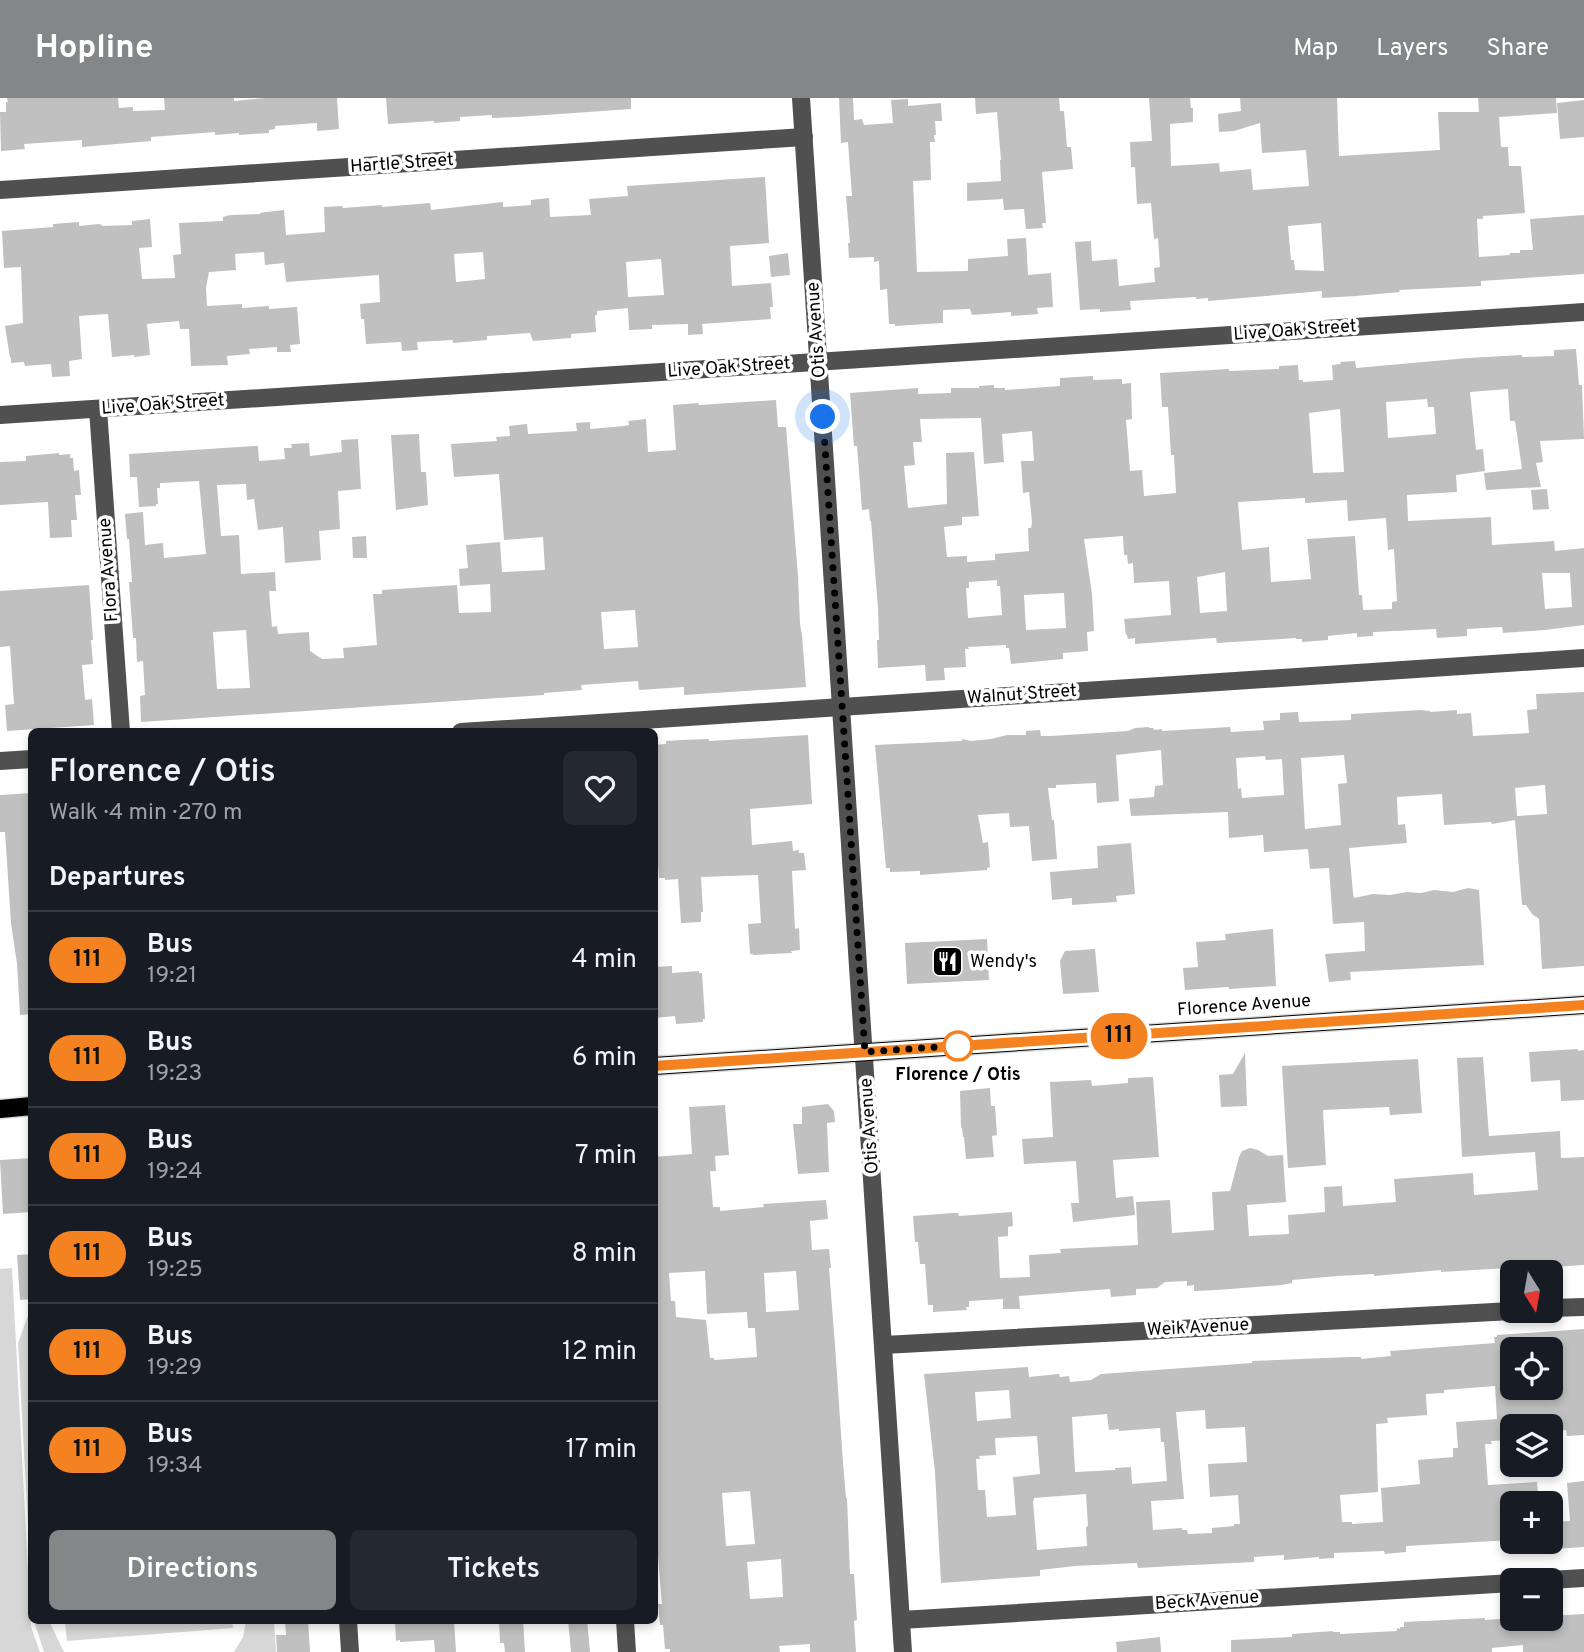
<!DOCTYPE html>
<html lang="en">
<head>
<meta charset="utf-8">
<style>
	:root { --surface:#171b24; --page:#242831; --text:#f1f3f6; --muted:#9ea1a6; --line:#363941; --accent:#858687 }
	body { margin:0; font-family:Overpass,sans-serif; background:var(--page); color:var(--text); height:100vh; display:flex; flex-direction:column; font-size:26px; white-space:nowrap }
	* { box-sizing:border-box; margin:0 }
	p { font-size:23px; color:var(--muted) }
	.icon { flex:none; width:38px; height:38px; fill:none; stroke:currentColor; stroke-width:2; stroke-linecap:round; stroke-linejoin:round }
	.map { position:relative; flex:1; overflow:hidden }
	.details { position:absolute; left:28px; top:630px; width:630px; height:896px; display:flex; flex-direction:column; background:var(--surface); border-radius:10px; box-shadow:0 4px 10px #0003 }
	.details>* { flex:none }
	.badge { padding:0 14px; border-radius:23px; font-size:24px; line-height:46px }
	.needle { width:46px; rotate:169deg }
	.controls { position:absolute; left:1500px; top:1162px; display:grid; gap:14px }
	.controls a { display:grid; place-items:center; width:63px; height:63px; border-radius:10px; background:var(--surface); box-shadow:0 4px 10px #0003; font-size:35px }
	.you { position:absolute; width:35px; height:35px; margin:-18px; border:5px solid #fff; border-radius:50%; background:#1a73e8; box-shadow:0 0 0 10px #1a73e833 }
	.map>.badge { position:absolute; translate:-50% -50%; box-shadow:0 0 0 4px #fff }
	h2 { padding:0 21px; font-size:26px; line-height:63px }
	.round { display:grid; place-items:center; flex:none; width:74px; height:74px; border-radius:10px; background:var(--page) }
	.head { display:flex; align-items:center; justify-content:space-between; height:119px; padding:0 21px }
	h1 { font-size:33px; font-weight:600; line-height:52px }
	.cta { display:flex; gap:14px; margin-top:auto; padding:14px 21px }
	.cta a { flex:1; height:80px; border-radius:10px; background:var(--accent); color:#fff; font-size:28px; font-weight:600; line-height:80px; text-align:center }
	.cta a+a { background:var(--page); color:var(--text) }
	ul { padding:0; list-style:none }
	li { display:flex; align-items:center; gap:21px; height:98px; padding:0 21px; border-top:2px solid var(--line) }
	li div { flex:1 }
	li b { display:block; font-size:26px }
	li em { font-style:normal }
	li .badge { min-width:77px; font-weight:700; text-align:center }
	header { display:flex; align-items:center; gap:42px; box-sizing:border-box; height:98px; padding:0 35px; background:var(--accent); color:#fff }
	header strong { font-size:33px }
	nav { display:flex; gap:38px; margin-inline-start:auto; font-size:24px }
	.map>svg:first-child { display:block }
	.green { fill:#d7d7d7 }
	.building { fill:#c0c0c0; fill-rule:evenodd }
	.lines { fill:none; stroke-linecap:round; stroke-linejoin:round }
	.major-casing { stroke:#dbdbdb; stroke-width:21 }
	.minor { stroke:#505050; stroke-width:18 }
	.major { stroke:#000; stroke-width:18 }
	.line-casing { stroke:#fff; stroke-width:16 }
	.line { stroke:#f58220; stroke-width:10 }
	.walk { stroke:#000; stroke-width:7; stroke-dasharray:0 12.6 }
	.stop-dot { fill:#fff; stroke:#f58220; stroke-width:3.5 }
	.labels { text-anchor:middle; dominant-baseline:central; stroke-width:7; stroke-linejoin:round; paint-order:stroke }
	.street-label { font-size:18px; fill:#000; stroke:#fff }
	.poi-label { font-size:18px; fill:#000; stroke:#fff; text-anchor:start }
	.stop-label { font-size:18px; font-weight:bold; fill:#000; stroke:#fff }
</style>
</head>
<body>
<header>
<strong>Hopline</strong>
<nav><a>Map</a><a>Layers</a><a>Share</a></nav>
</header>
<div class="map">
<svg width="1584" height="1554" viewBox="0 0 1584 1554">
	<rect width="100%" height="100%" fill="#fff"/>
	<g class="green">
		<path d="M12,1170L31,1529L40,1554H0V1171Z"/>
		<path d="M31,1209V1480L18,1245Z"/>
		<path d="M232,1522L233,1530L67,1543L65,1523Z"/>
		<path d="M34,1523H50L51,1527L64,1554H44Z"/>
		<path d="M246,1523H274L276,1554H234L243,1539Z"/>
	</g>
	<g class="building">
		<path d="M7,0H118L119,10L133,9V13L165,12L164,0H234V3L265,0H337L339,31L317,33V25L275,28V31L269,32V35L239,37V35L215,37V34L151,39V43L82,49V42L24,46L25,51L1,53L0,14H6V4H8Z"/>
		<path d="M386,0H631V11L517,19L492,20V17L460,19V23L434,25V23L388,26Z"/>
		<path d="M839,0H853L854,22L862,21L864,27L893,25L891,2L908,1V8L941,5L942,23H935L936,37H934L935,44H930L931,82L913,83L917,174L968,173V161L1008,158L1007,141L1026,140L1028,177L1051,175L1053,209L1037,210L1038,216L1011,218V214L972,217L970,211L943,212V225L895,228V226H889L887,191L880,192L879,163L874,164V159L849,160L848,145H850L846,98H852L848,44L841,45Z"/>
		<path d="M975,0H1059L1060,13H1064L1067,49H1071L1073,71L1042,74L1046,125H1042L1043,130L1026,131L1024,111L1004,112L1003,101L967,103V85L1001,83L1000,62H1001L997,14L976,16Z"/>
		<path d="M1149,0H1190L1191,10H1193V24L1170,26L1171,68L1219,65L1220,74L1251,71L1253,92L1309,88L1306,52L1262,55L1260,25L1234,33L1219,34L1218,16L1241,13L1240,0H1337L1339,58L1440,52L1438,14H1479L1478,0H1556L1557,15L1499,19L1501,49H1508L1509,68H1521L1525,115L1483,118V121H1477L1479,159L1510,157V155H1520V152H1533L1530,121L1584,117V176L1481,183V188L1399,192L1400,194L1356,198L1322,200V193L1208,203V200L1196,201V199L1130,203L1131,212L1100,214V211L1080,212L1075,144L1091,143L1092,163L1117,161L1119,188L1155,184L1154,170L1160,169L1158,140L1154,141L1151,105L1137,106L1135,69H1131L1130,44L1152,43ZM1321,125L1324,173L1295,172L1294,162H1291L1288,128Z"/>
		<path d="M1584,2V39L1560,41L1557,5Z"/>
		<path d="M765,79L769,145L730,148L732,188L771,185L773,209H770L771,221L702,226L703,236L688,237V226L652,227V231L629,232L628,210L597,213V217H595L596,234L571,236V240L533,243L530,235L487,238V242L453,245V242L417,244L418,252L402,253L401,244L366,246L364,221H361L360,206L380,204L379,177L286,184L284,165L265,167L264,154L235,156L236,172L209,174L206,190L207,208L242,206V210L269,208V211L297,209L300,246L290,247L291,254H277V249L249,251L250,256L227,258L228,267L191,268L189,231H180L179,223L147,226L150,257L134,259V257L112,259L108,216L79,218L82,261L69,263L70,278L52,279L51,266L25,268L24,264L11,265V259L10,260L5,228L23,225L21,169L4,170L2,133L53,129V126L79,124V128L99,126L102,127V128L132,127V123L150,121L152,149L139,150L142,181L175,180L173,157L181,156L179,125L223,123V119L230,117L260,116V115L266,114L284,112L286,137L325,134L324,109L342,108L343,110L382,107V109L430,105L431,112L503,104V109L531,107V102L549,100L550,119L591,117L589,101L628,98L627,88ZM483,154L485,181L456,184L454,156ZM661,161L664,197L628,199L626,164Z"/>
		<path d="M788,155L790,177L771,179L769,158Z"/>
		<path d="M1576,251L1579,287H1582L1584,341L1540,343L1543,364L1536,365L1541,389L1486,392L1484,375L1522,371L1515,323H1510L1508,291L1470,294L1476,352L1483,351L1485,373L1456,377L1457,394L1407,397L1408,423L1491,419L1492,447L1554,443L1555,453L1584,450V527L1545,532L1503,535L1502,529L1467,531V538L1437,540L1436,531L1373,534V538L1357,539V535L1328,538V542L1302,544V541H1296V540L1217,545L1216,540H1214L1135,546V540L1128,541L1127,537H1126L1124,521L1171,517L1169,483L1134,485L1133,465L1128,466L1127,457H1124L1123,438L1084,441L1092,496L1094,533L1087,534L1088,553L1063,555V561L1011,566L1009,550H1006V547L968,549L969,551H965L966,569L944,570L945,582L926,583L925,567L878,570L877,542H879L878,510L871,423H870L869,411L862,412L857,348H854L850,295L918,290V296L951,295V290H979V288L994,287V290H1005V292L1060,288V280L1093,278V282L1122,281V286L1131,285L1132,321L1126,322L1130,373L1142,372L1144,398L1176,395L1174,357H1171L1168,309H1162L1160,275L1229,271V273L1279,271V268L1298,267L1299,282H1303V284L1333,282L1332,267L1341,266L1340,264L1355,263L1356,270L1468,260L1522,257V259L1554,258V252ZM1427,301L1428,309H1434L1436,336L1388,340L1386,304ZM1340,311L1344,374L1313,375L1309,315ZM981,320L984,366L1004,364L1002,336L1032,333L1034,363H1021L1023,395L1029,394L1032,424L1031,430H1028L1029,453L995,456V462L967,464V458L947,459L944,429L962,427V419L979,418L974,354L946,355L947,406L908,410L904,368L915,367L913,344H922L920,321ZM1305,400V405L1347,402L1348,423L1386,420L1388,452L1394,451L1397,503L1392,504V511L1363,512L1362,497H1359L1355,438L1307,441L1311,481L1271,484L1269,449L1242,452L1238,404ZM1225,474L1227,513L1200,515L1197,479ZM1542,475H1570L1572,509L1545,511ZM997,482V488H1000L1002,517L968,520L966,490H969V484ZM1064,495L1066,530L1026,532L1024,497Z"/>
		<path d="M776,302L778,329H786L798,478L800,526L802,537L806,589L684,597V589L639,592L638,583L581,587L582,592L544,595V597L141,624L140,598L145,597L143,563L137,564L136,540H133L129,484H132L129,441H127L125,416L143,414L145,447L163,445L164,460L206,456L199,383L160,385V390H157L158,406H156V408L139,409L137,379H130L129,356L255,348H258L259,363L285,361L284,350H292L291,346L309,345L310,358L342,354L341,342L358,341L361,391L338,393L340,431L319,433L321,462L285,465L283,429L258,432L254,401L247,402L246,386L217,387L221,438L239,437L241,476L275,474L276,493H269L272,529L277,528L278,536L309,534L310,553L322,561L344,560L343,550L377,547L373,496H382V492L457,487L459,515L491,514L490,486L460,488L459,471L468,470L466,447L500,444L502,474L545,472L543,439L504,442L499,376L454,379L451,346L497,343L496,339L510,338L509,328L527,326L528,336L577,333L576,325L590,324V331L624,328L629,327L628,323L646,321L648,354L676,352L673,307L698,305L699,307ZM635,512L638,549L604,551L601,514ZM246,532L250,590L217,591L213,534Z"/>
		<path d="M419,336L421,374H426L428,407L396,412L391,337Z"/>
		<path d="M59,355V357L70,356V360H73L74,373L79,372L81,397H75L77,422H71L72,439L50,440L48,404L0,407V364L26,363V358Z"/>
		<path d="M1547,391L1549,411L1533,412L1531,392Z"/>
		<path d="M366,438L367,460H353L352,439Z"/>
		<path d="M89,487L93,542H91L93,566L82,567L85,602L92,601L94,627L7,633L5,607L14,606L10,548L0,549V493Z"/>
		<path d="M1584,594V868L1542,871L1539,821L1532,816L1526,807H1522L1515,722L1492,726L1491,724L1444,727L1442,696L1397,699L1398,727L1405,726L1407,745L1349,750L1353,795L1354,800L1373,796L1390,797L1407,794L1421,795L1434,792L1453,794L1468,790L1479,792L1484,867L1350,874L1351,882L1329,884L1325,856L1365,853L1364,824L1333,826L1329,770L1310,771L1308,751L1264,754L1263,737L1229,740L1228,714L1131,718L1129,701L1154,699L1155,688L1163,687L1161,652L1116,657L1119,703L1097,705L1096,685L1056,687V690H1048L1052,722H1054L1057,761L1032,763L1029,728L1010,729L1009,715L978,717L983,745L988,744L990,769L987,770V772L920,777V773L890,774V770H886L875,647L962,643V641L971,643L991,641L1007,637H1026V633L1040,632L1041,638H1051L1128,633L1135,630L1149,629V630H1153L1154,632L1162,631V633L1230,629L1231,634L1264,632L1263,623L1280,622V615L1298,614L1299,624L1351,622V616L1421,612L1430,613V614L1457,612V616L1471,615L1473,638L1529,635L1527,612L1537,611L1536,596ZM1344,657L1347,685L1338,686L1341,727L1305,731L1301,660ZM1265,658L1266,662L1282,661L1284,697L1242,700L1241,690L1238,691L1236,660ZM1545,687L1547,716L1517,718L1515,690Z"/>
		<path d="M808,637L812,706L750,711L752,747L792,743L793,753L799,752V755H804L806,772L792,773L795,831L799,830L800,852L791,853L792,855L753,857V856H750L748,826L761,825L758,777L701,779L703,814H701V824L681,825L678,781L665,782V780H659L657,751H654V647L666,646V643L681,642L709,641V643Z"/>
		<path d="M32,695V787L28,788L32,834V916L20,917L17,866L11,825L5,734H0V697Z"/>
		<path d="M1131,745L1135,796L1116,798L1117,804L1100,805L1072,807V800L1052,802L1050,774L1098,770L1097,748Z"/>
		<path d="M1273,831L1276,888L1229,891V889L1185,892L1183,870L1198,869L1196,844L1226,842L1225,836Z"/>
		<path d="M987,841L989,882L907,886L905,845Z"/>
		<path d="M1095,851L1099,894L1063,896L1060,863L1065,853Z"/>
		<path d="M672,868V875L699,873V875H702L705,921H703V924L676,926L675,918L654,920V869Z"/>
		<path d="M1578,951V953L1584,952V1002L1561,1003L1560,982L1531,984L1529,954Z"/>
		<path d="M1245,955L1247,1008L1221,1009L1219,977L1233,976Z"/>
		<path d="M1483,959L1489,1038L1560,1033L1561,1060L1584,1059V1167L1552,1169V1165L1525,1166V1169L1441,1174V1172L1374,1178V1176L1338,1178L1292,1182V1185L1282,1187L1217,1192L1194,1193V1187L1187,1188V1183L1165,1184L1157,1190L1136,1191V1197L1111,1199L1110,1191L1019,1198L1020,1211H1003V1201L969,1203V1209H966L967,1212L933,1214V1207H928L925,1166H920L918,1144H915L913,1118L953,1115H958L959,1118L1012,1114L1013,1128L1008,1129V1138L998,1139L1000,1180L1030,1179L1029,1157L1061,1155L1060,1151L1138,1147L1136,1104L1170,1102L1172,1135L1214,1132L1212,1094L1230,1093L1239,1059L1242,1053L1250,1050L1258,1052L1268,1058L1283,1057L1286,1104L1247,1107L1249,1138L1289,1136L1288,1117L1325,1114L1324,1089L1342,1088L1343,1108L1396,1104L1394,1081L1473,1075L1474,1097L1538,1092L1535,1054L1462,1059L1457,960Z"/>
		<path d="M1418,961L1422,1015L1390,1017L1389,1009L1323,1012L1326,1067L1288,1070L1282,968Z"/>
		<path d="M1153,979L1159,1059L1113,1062L1116,1100L1133,1098L1135,1117L1073,1124L1071,1105H1079L1076,1063L1024,1066L1022,1041L1053,1039L1050,984L1091,982L1092,988L1128,985V980Z"/>
		<path d="M990,990L991,1008H995L997,1037L992,1038L994,1059L966,1061L964,1039H963L962,1030H961L960,993Z"/>
		<path d="M828,1006L834,1013L835,1024L827,1025L829,1074L798,1076L793,1026H802V1009Z"/>
		<path d="M725,1007L729,1057L715,1058L716,1073H710L713,1109H720V1113L764,1109L763,1106L826,1102L828,1121L810,1123L812,1152L829,1151L831,1170H829L835,1247L843,1365L846,1400H847L850,1476H854L857,1522L854,1523L856,1554H810V1546L779,1548L780,1554H670V1551H665L663,1527H660L658,1506H662L654,1410V1404H656L654,1377V1059L692,1056L689,1009ZM705,1173L707,1216L747,1214L748,1230H755L757,1259L714,1262V1260H710L706,1222L676,1219L675,1203H671L669,1175ZM796,1173L799,1212L766,1214L764,1175ZM750,1393L755,1446L726,1448L722,1395ZM781,1461L783,1499L750,1501L747,1464Z"/>
		<path d="M32,1060V1114L3,1116L0,1062Z"/>
		<path d="M32,1156V1201L20,1202L17,1157Z"/>
		<path d="M1584,1231V1337L1567,1338L1566,1332L1550,1334V1328H1512V1342L1491,1343L1492,1346H1485L1488,1387L1537,1384L1539,1405H1512V1442L1406,1448V1454L1385,1456L1384,1453L1334,1455V1460L1319,1461V1459L1284,1462V1457L1254,1459V1464L1173,1468L1138,1470L1137,1465L1075,1468L1040,1472V1478L941,1485L935,1374L924,1276L1028,1269L1029,1279L1059,1276L1060,1279L1069,1278L1070,1284L1091,1282L1101,1276L1252,1265V1263L1350,1259H1361V1261L1391,1258L1390,1253L1495,1245L1494,1239H1497V1237ZM1512,1251H1550V1290H1512ZM1495,1288L1497,1321L1456,1324L1458,1350H1453V1359L1418,1362L1420,1386L1381,1390L1383,1424L1352,1426V1424H1342L1340,1397L1378,1394L1376,1326L1388,1325L1387,1320L1427,1317L1426,1296L1444,1295V1292ZM1009,1292L1011,1320L977,1323L975,1294ZM1205,1312L1206,1331L1245,1329L1247,1364L1208,1366L1210,1399L1238,1397L1240,1426H1234V1428L1212,1430V1435L1188,1436L1187,1432H1182V1430L1153,1432L1151,1403L1184,1401L1176,1314ZM1107,1316L1109,1332L1119,1331V1333L1160,1330L1161,1344H1164L1167,1383L1132,1386L1131,1369L1115,1370V1372L1075,1374L1072,1319ZM1037,1338L1040,1376L1013,1379L1016,1417L987,1419L985,1392H978L976,1361H980L979,1358L996,1357L995,1340ZM1086,1396L1088,1428L1086,1429L1087,1448L1037,1452L1033,1403L1034,1402V1400Z"/>
		<path d="M1584,1383V1449L1554,1451V1449H1550V1424L1570,1423L1567,1385Z"/>
		<path d="M1584,1516V1554H1523V1547L1492,1550V1554H1231V1542L1292,1539V1536L1333,1533V1534H1340V1536L1397,1533V1530L1400,1531V1529H1404V1524L1485,1520V1522L1512,1520L1550,1521V1518Z"/>
		<path d="M285,1522H308L310,1554H277L276,1537H286Z"/>
		<path d="M395,1522H454L456,1554H435L434,1542L400,1544V1542L396,1543Z"/>
		<path d="M499,1522H523L525,1554H505L504,1545H500Z"/>
		<path d="M568,1522H587L590,1554H571Z"/>
		<path d="M1160,1539L1161,1554H1117L1116,1544Z"/>
	</g>
	<g class="lines">
		<defs>
			<g id="major">
				<path d="M654,968L1584,907"/>
				<path d="M0,1011L32,1008"/>
			</g>
		</defs>
		<use href="#major" class="major-casing"/>
		<g class="minor">
			<path d="M801,0L903,1554"/>
			<path d="M0,92L804,39"/>
			<path d="M98,311L121,634"/>
			<path d="M0,317L1584,214"/>
			<path d="M461,634L1584,560"/>
			<path d="M0,663L32,661"/>
			<path d="M1550,1210L1584,1209"/>
			<path d="M884,1247L1512,1213"/>
			<path d="M1550,1482L1584,1480"/>
			<path d="M348,1522L350,1554"/>
			<path d="M625,1522L627,1554"/>
			<path d="M901,1522L1512,1485"/>
		</g>
		<use href="#major" class="major"/>
	</g>
	<g class="lines">
		<defs>
			<path id="line" d="M654,968L1584,907"/>
		</defs>
		<use href="#line" class="line-casing"/>
		<use href="#line" class="line"/>
		<path class="walk" d="M823,319L865,954L965,947L958,948"/>
	</g>
	<defs>
		<symbol id="restaurant-square" viewBox="-11 -11 22 22"><rect x="-9" y="-9" width="18" height="18" rx="4" fill="#000" stroke="#fff"/><path d="M-5-6h1v4h1v-4h1v4h1v-4h1v5L-1.5 .5V6h-2V.5L-5-1ZM5-6V6H3V1.5H1.5Q1.5-4 5-6Z" fill="#fff"/></symbol>
	</defs>
	<g fill-rule="evenodd">
		<use href="#restaurant-square" x="930" y="846" width="35" height="35"/>
	</g>
	<circle class="stop-dot" cx="958" cy="948" r="14"/>
	<g class="labels">
		<g class="street-label">
			<text transform="translate(402 66) rotate(-4)">Hartle Street</text>
			<text transform="translate(817 232) rotate(-94)">Otis Avenue</text>
			<text transform="translate(1295 233) rotate(-4)">Live Oak Street</text>
			<text transform="translate(729 270) rotate(-4)">Live Oak Street</text>
			<text transform="translate(163 307) rotate(-4)">Live Oak Street</text>
			<text transform="translate(109 472) rotate(-94)">Flora Avenue</text>
			<text transform="translate(1022 597) rotate(-4)">Walnut Street</text>
			<text transform="translate(1244 908) rotate(-4)">Florence Avenue</text>
			<text transform="translate(870 1028) rotate(-94)">Otis Avenue</text>
			<text transform="translate(1198 1230) rotate(-3)">Weik Avenue</text>
			<text transform="translate(1207 1503) rotate(-4)">Beck Avenue</text>
		</g>
		<g class="poi-label">
			<text x="970" y="864">Wendy's</text>
		</g>
		<g class="stop-label">
			<text x="958" y="977">Florence / Otis</text>
		</g>
	</g>
</svg>
<div class="controls">
<a><svg class="needle" viewBox="-14 -14 28 28"><path d="M0-13l5 13h-10z" fill="#e53935"/><path d="M0 13l5-13h-10z" fill="#9ea1a6"/></svg></a>
<a><svg class="icon" aria-label="locate" viewBox="0 0 24 24"><circle cx="12" cy="12" r="6"/><path d="M12 2v4M12 18v4M2 12h4M18 12h4"/></svg></a>
<a><svg class="icon" aria-label="layers" viewBox="0 0 24 24"><path d="M12 4l9 5-9 5-9-5zM3 14l9 5 9-5"/></svg></a>
<a>+</a>
<a>−</a>
</div>
<div class="you" style="left:823px;top:319px"></div>
<b class="badge" style="left:1119px;top:938px;background:#f58220;color:#111">111</b>
<section class="details">
<div class="head"><div><h1>Florence / Otis</h1><p>Walk · 4 min · 270 m</p></div><a class="round"><svg class="icon" aria-label="heart" viewBox="0 0 24 24"><path d="M12 20l-8-8c-3-5 5-10 8-4 3-6 11-1 8 4z"/></svg></a></div>
<h2>Departures</h2>
<ul>
<li><span class="badge" style="background:#f58220;color:#111">111</span><div><b>Bus</b><p>19:21</p></div><em>4 min</em></li>
<li><span class="badge" style="background:#f58220;color:#111">111</span><div><b>Bus</b><p>19:23</p></div><em>6 min</em></li>
<li><span class="badge" style="background:#f58220;color:#111">111</span><div><b>Bus</b><p>19:24</p></div><em>7 min</em></li>
<li><span class="badge" style="background:#f58220;color:#111">111</span><div><b>Bus</b><p>19:25</p></div><em>8 min</em></li>
<li><span class="badge" style="background:#f58220;color:#111">111</span><div><b>Bus</b><p>19:29</p></div><em>12 min</em></li>
<li><span class="badge" style="background:#f58220;color:#111">111</span><div><b>Bus</b><p>19:34</p></div><em>17 min</em></li>
</ul>
<div class="cta"><a>Directions</a><a>Tickets</a></div>
</section>
</div>
</body>
</html>
